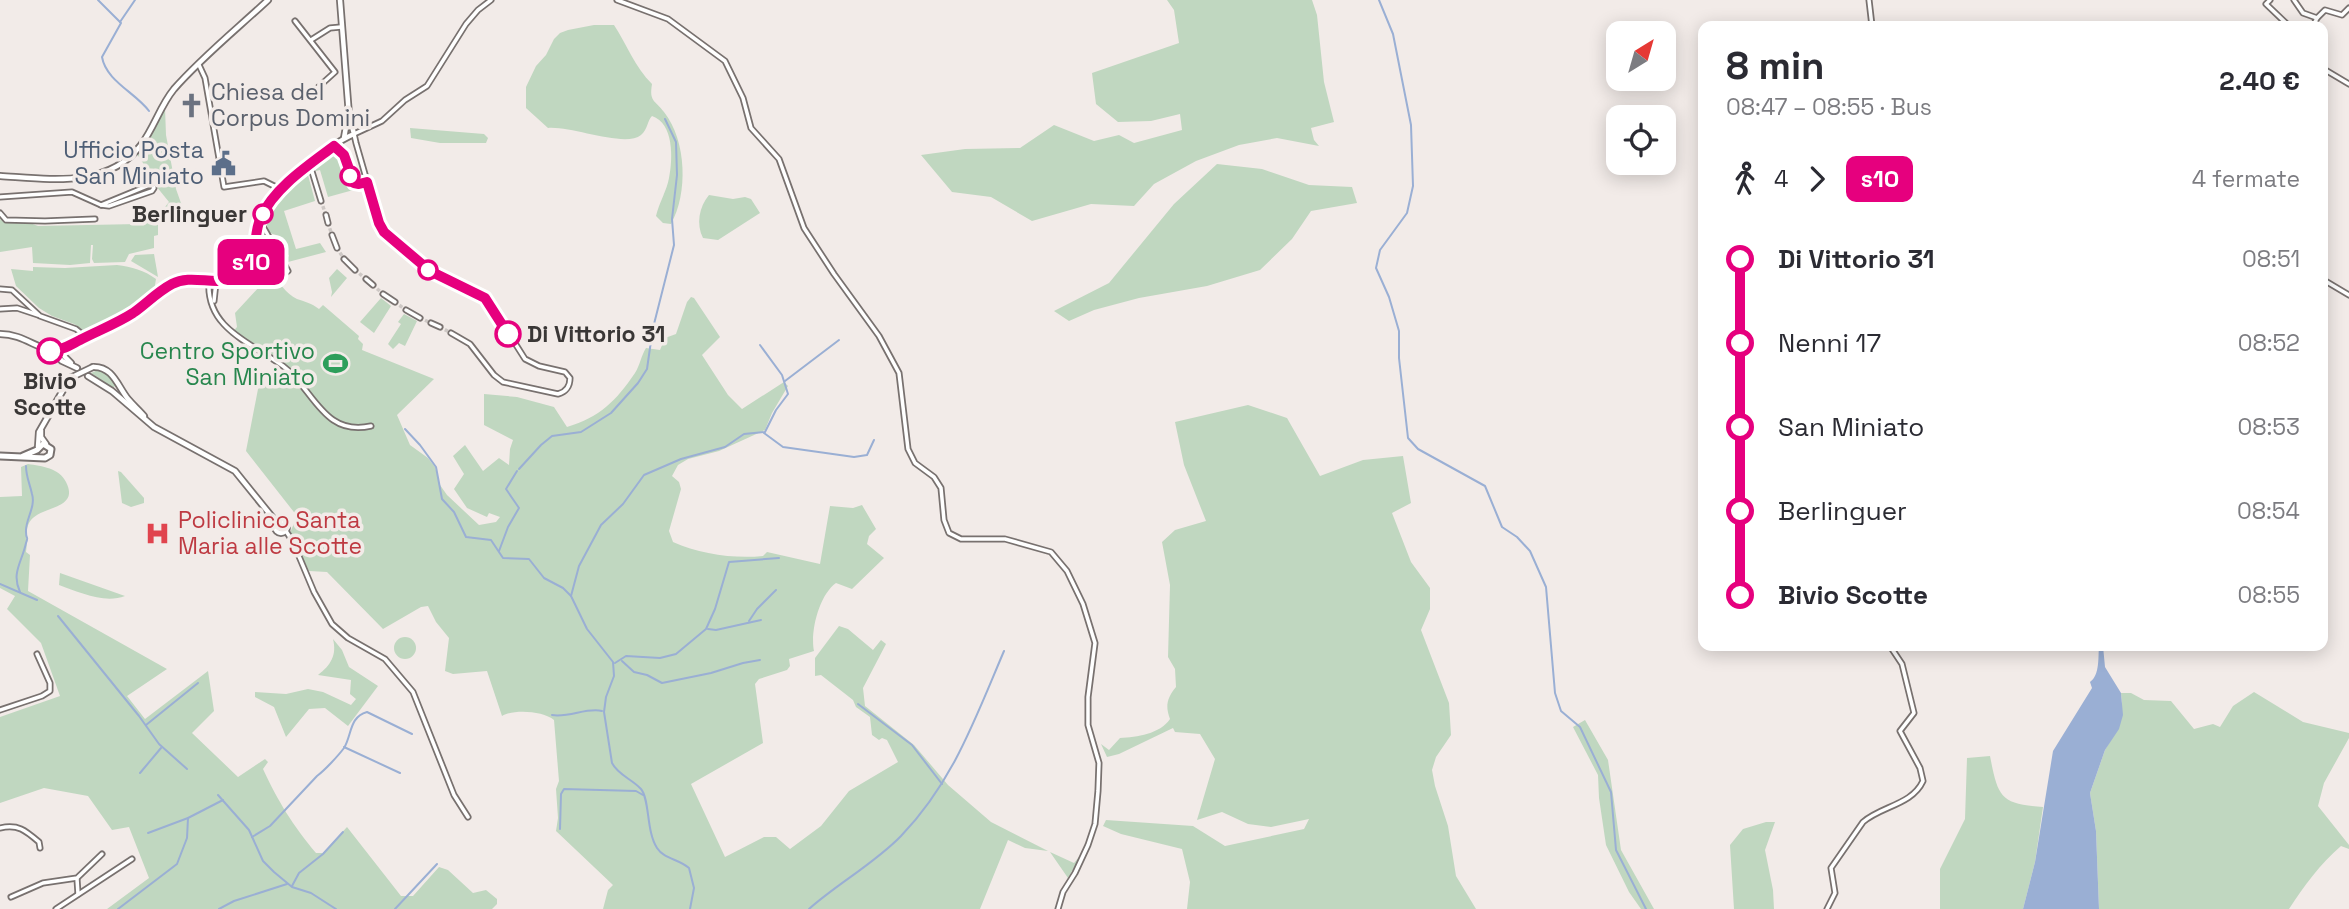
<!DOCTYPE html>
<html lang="it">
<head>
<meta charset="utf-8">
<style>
	:root { --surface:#fff; --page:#f2f2f3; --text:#2b2b33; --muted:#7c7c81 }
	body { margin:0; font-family:"Space Grotesk",sans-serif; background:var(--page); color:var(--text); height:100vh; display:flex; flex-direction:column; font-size:26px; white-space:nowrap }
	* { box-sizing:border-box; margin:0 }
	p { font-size:23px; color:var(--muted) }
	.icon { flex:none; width:38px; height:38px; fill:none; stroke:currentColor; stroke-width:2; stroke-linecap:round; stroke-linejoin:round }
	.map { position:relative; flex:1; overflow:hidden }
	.drawer { position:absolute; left:1698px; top:21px; width:630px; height:630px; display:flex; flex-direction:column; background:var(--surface); border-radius:14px; box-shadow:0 4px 18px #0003 }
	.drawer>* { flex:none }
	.badge { padding:0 14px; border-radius:10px; font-size:24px; line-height:46px }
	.needle { width:46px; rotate:37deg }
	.buttons { position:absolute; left:1606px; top:21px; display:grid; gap:14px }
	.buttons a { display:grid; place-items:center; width:70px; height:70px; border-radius:14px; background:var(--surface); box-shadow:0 4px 18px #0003; font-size:35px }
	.map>.badge { position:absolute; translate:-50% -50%; box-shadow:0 0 0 4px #fff }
	.legs { display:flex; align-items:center; gap:10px; height:77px; padding:0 28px; font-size:23px }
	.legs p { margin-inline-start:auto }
	.summary { display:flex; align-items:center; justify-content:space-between; height:119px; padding:0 28px }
	h1 { font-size:38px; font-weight:700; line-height:52px }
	ul { padding:0 28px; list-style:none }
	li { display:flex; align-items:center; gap:24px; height:84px; font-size:26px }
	li i { display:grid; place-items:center; width:10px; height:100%; margin:0 9px; background:currentColor }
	li i::after { content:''; width:18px; height:18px; margin:-9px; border:5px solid; border-radius:50%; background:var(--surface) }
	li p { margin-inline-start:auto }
	li:first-child i { background:linear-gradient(#0000 50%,currentColor 0) }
	li:last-child i { background:linear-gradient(currentColor 50%,#0000 0) }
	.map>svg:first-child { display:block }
	.green { fill:#c0d7c0 }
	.water { fill:#9aafd4 }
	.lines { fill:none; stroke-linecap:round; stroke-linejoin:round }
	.stream { stroke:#9aafd4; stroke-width:2 }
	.minor-tunnel { stroke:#cdc7c4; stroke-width:3.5; stroke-dasharray:3.5 2; stroke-linecap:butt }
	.minor-casing { stroke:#78716f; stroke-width:7 }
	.tertiary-casing { stroke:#78716f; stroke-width:8 }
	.secondary-casing { stroke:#78716f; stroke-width:9 }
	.minor { stroke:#fff; stroke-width:3.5 }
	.tertiary { stroke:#fff; stroke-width:4.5 }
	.secondary { stroke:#fff; stroke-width:5 }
	.tertiary-bridge-casing { stroke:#78716f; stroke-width:8; stroke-linecap:butt }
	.tertiary-bridge { stroke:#fff; stroke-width:4.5 }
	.line-1-casing { stroke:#fff; stroke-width:16 }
	.line-1 { stroke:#e6007e; stroke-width:10 }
	.stop-1-dot { fill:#fff; stroke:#e6007e; stroke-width:3.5 }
	.labels { text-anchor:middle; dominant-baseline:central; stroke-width:7; stroke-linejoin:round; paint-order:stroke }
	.worship-label { font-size:23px; fill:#5b616d; stroke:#f2ebe8; text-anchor:start }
	.service-label { font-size:23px; fill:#4e5e75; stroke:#f2ebe8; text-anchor:end }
	.stop-label { font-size:23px; font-weight:bold; fill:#3a3736; stroke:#f2ebe8; text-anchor:end }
	.leisure-label { font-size:23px; fill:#27864d; stroke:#f2ebe8; text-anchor:end }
	.health-label { font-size:23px; fill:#be3a42; stroke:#f2ebe8; text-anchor:start }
</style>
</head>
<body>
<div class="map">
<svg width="2349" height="909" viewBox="0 0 2349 909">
	<rect width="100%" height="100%" fill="#f2ebe8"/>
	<g class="green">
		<path d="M1167,0H1312L1317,15L1324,82L1334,122L1311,128L1314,140L1319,146L1277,138L1239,145L1196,161L1154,184L1134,206L1091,204L1032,221L991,197L952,192L921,155L965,149L1020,148L1054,125L1094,141L1119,135L1134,143L1182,130L1180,114L1151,121L1118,122L1096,104L1092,73L1179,43L1174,10Z"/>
		<path d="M594,25H614C627,45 635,67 652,84C649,102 655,100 664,112C687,141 688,194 671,224L663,223L656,216C659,203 667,190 669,178C673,159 674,123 652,116C647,121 648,129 641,135C625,148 572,126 548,128L526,108V87L536,66L546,55L554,39L560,33L568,30Z"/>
		<path d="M165,108L166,135L176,189L182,206L158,222V235L154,236V248L129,254L125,262L94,263L92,259L93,245H91L90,263L70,265L33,263L32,247L0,252V219L5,222H27L38,226L138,224L157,217L169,202L152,181L153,178L137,154L147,141Z"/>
		<path d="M410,128L484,134L488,138L486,143H440L411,138Z"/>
		<path d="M334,153L338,158L344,179H350L357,189L328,197L320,170L316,171C315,163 326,153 334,153Z"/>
		<path d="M1217,164L1262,169L1309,185L1352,187L1357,203L1311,211L1292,239L1260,270L1207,286L1139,298L1094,310L1069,321L1054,311L1109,283L1174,204Z"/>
		<path d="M303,174L308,175L315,201L284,211L296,249L320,243L326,252L288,262L285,259L289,256L276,235L270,233L265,220L282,195Z"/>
		<path d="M709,195L733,199L745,197L751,199L760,213L718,240L703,238C696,224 699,207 709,195Z"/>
		<path d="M154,254L158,277L131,261L135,255Z"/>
		<path d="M117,265C132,267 144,270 156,279L155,285L157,289L124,313L86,332L74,324L52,316L39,308L16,286L11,269L33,271V267L65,268Z"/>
		<path d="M337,269L347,278L331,297L332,292L329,278Z"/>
		<path d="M272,273C279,282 286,294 297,299C306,302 311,303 319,309L323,305L359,336L358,339L363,344L362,350L434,379L397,415L410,445L428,458L435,467L440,485L447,495L479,525L496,522L500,517L489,513L487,517L467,508L454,489L464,474L453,456L465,445L483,471L499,458L509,465L510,449L513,440L484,425V394L517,397L554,407L567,427C600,417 616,401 635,373C640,365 641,356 646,348L660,350L665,338L676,334L687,302L691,297L694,298L720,337L702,355L728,395L742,409L784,382L788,386L772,413L765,430L719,451L688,459L678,465L672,476L679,482L681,489L669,531L673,542C700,554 734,559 763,556L767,552L820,564L830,506L853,508L862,505L876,529L869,536L867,544L884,558L852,589L836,583C819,595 810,632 814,651L789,659L790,666L787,670L759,679L755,684L763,743L691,784L725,857L764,837H776L790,849L821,826L849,791L898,762L887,740L882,738L879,740L872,735L870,717L856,707L853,700L821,675L815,676V658L839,626L848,629L873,650L881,640L886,644L863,688L865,706L914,745L948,785L991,822L1048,851L1025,848L1008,840L980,909H603L608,890L613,885L556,831L558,818L556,789L559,781L554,720C543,711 514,709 502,716L487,671L453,674L445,671L449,638L436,622L428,606L421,607L383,629L327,572L309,571L290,533L297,516L246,451L258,389L265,383L293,380L283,369L230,335L237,327L235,313Z"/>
		<path d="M381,298L391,306L374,333L360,322Z"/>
		<path d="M404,314L417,321L405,346L399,343L393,349L388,344L401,324L398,322Z"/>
		<path d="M98,370L109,376L116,385L113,388L91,373Z"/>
		<path d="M1248,405L1287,418L1320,476L1363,460L1403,456L1411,503L1392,513L1411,562L1430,588V609L1421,630L1449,703L1451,735L1436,757L1432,770L1435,786L1448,826L1456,876L1476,909H1187L1190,882L1182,849L1121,834L1103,826L1106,820L1193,826L1225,846L1304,829L1309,819L1271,827L1248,824L1222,812L1197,820L1215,759L1200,734L1175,732L1173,728L1119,754L1107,757L1101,744L1109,750L1120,738C1137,737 1160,734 1170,719C1165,706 1167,698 1176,687L1175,669L1168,657L1170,585L1162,542L1175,530L1206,521L1184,465L1175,422Z"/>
		<path d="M28,464C42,466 59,468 66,482C80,509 42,506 31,520C24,528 28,541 26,552L30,555L28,591L167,669L127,696L145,719L208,671L214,711L192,733L238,777L265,759L268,762L263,769C279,803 292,824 316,853H323L347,827L401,896H413L439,867L448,870L473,893L486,890L497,899V904L492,909H107L149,878L129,827L112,830L88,796L44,788L0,803V717L60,696L41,643L7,609L15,596L0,588V497L22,496L21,467Z"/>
		<path d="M118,471L121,472L144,498V503L131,507L122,503Z"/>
		<path d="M60,573L125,596C104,604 79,592 59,585Z"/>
		<circle cx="405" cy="648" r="11"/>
		<path d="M333,639L342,650L349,667L378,686L348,726L325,708L309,709L286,737L274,707L255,697V692L286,694L308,689L323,692L351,705L356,699L350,694L351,680L318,675C331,665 337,655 333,639Z"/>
		<path d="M2254,692L2303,722L2349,733V738L2324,783L2318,806L2349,845V849L2341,846C2320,864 2304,886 2289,909H2099L2096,831L2090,793L2105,750L2112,738L2122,703L2121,693H2131L2144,700L2171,701L2194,729L2213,724L2220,727L2233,706Z"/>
		<path d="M1585,720L1608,760L1621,850L1654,909H1641L1629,892L1606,845L1599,798L1598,775L1573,727Z"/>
		<path d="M1990,756C1998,797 2000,804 2043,807L2035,862L2023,909H1940V869L1965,819L1967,758Z"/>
		<path d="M1766,822H1775L1765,850L1773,890L1774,909H1734L1730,845L1743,829Z"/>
		<path d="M1050,852L1074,863L1083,852L1068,878Z"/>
	</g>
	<path class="water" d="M2099,646H2103L2105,667L2121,693L2123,715L2119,729L2105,750L2090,793L2096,831L2099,909H2023L2035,862L2053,751L2092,688L2090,682C2100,675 2098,657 2099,646Z"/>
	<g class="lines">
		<g class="stream">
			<path d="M98,0L121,23L102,57C106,81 136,93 149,111"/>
			<path d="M1379,0L1393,34L1411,125L1413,186L1407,213L1380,250L1376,268L1389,297L1399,331V358L1408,438L1418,449L1485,486L1502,527L1517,537L1530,551L1546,587L1555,693L1561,711L1580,727L1611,792L1616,850L1646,909"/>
			<path d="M120,22L135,0"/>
			<path d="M652,332L674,245L672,219L677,175L676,142L665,119"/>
			<path d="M785,381L839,340"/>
			<path d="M405,429L420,445L436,467L442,499L454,512L466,537L491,540L503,558L529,559L544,578L563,588L571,596L587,629L613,662L614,676L606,697L604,712L612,763C618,775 632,779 641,789C650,800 646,831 657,848C664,859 679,859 689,868L694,888L690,909"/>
			<path d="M764,433L783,447L854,457L867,455L874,440"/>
			<path d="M519,469L541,445L552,436L581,432L611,413L638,383L647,369L652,334"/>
			<path d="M499,551L508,527L519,508L506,489L517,471"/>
			<path d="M0,584L37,600"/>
			<path d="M20,592C11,573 22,562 26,543C29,535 26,541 26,532C25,520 36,507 32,494C30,484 26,477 26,466"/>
			<path d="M571,596L579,566L601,525L623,504L644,475L681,459L725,447L744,434L765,432L776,410L788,394L782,375L760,345"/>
			<path d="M58,616L139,716L159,744L187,769"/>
			<path d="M749,621L757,609L776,590"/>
			<path d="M708,629L716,630L761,620"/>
			<path d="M622,661L634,672L647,675L662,683L711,673L743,663L760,660"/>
			<path d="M615,663L626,656L660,658L676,654L706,629L715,609L729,562L779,558"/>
			<path d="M858,704L912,745L942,784"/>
			<path d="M552,715C569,718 587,707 602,711"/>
			<path d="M146,725L198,683"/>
			<path d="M344,747L400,773"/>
			<path d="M140,773L161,748"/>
			<path d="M218,795L249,830L263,861L274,872L292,887L311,893L336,909"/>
			<path d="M560,829L561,794L564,789L636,791L643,795"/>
			<path d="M148,833L188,818L223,800"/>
			<path d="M252,837L270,826L317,776C325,770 338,756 344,748C352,735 349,717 367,712L412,734"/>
			<path d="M292,886L299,873L323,854L343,832"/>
			<path d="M118,909L177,864L187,838L188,818"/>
			<path d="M219,909L234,901L287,884"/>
			<path d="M395,909L437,864"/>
			<path d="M809,909C837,884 875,863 901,836C953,782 975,719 1004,651"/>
		</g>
		<g class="minor-tunnel">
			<path d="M321,201L326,215"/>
			<path d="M328,223L332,235"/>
			<path d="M337,248L344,259"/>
			<path d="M355,270L366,279"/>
			<path d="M373,285L383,294"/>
			<path d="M395,302L406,310"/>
			<path d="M420,318L431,323"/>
			<path d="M440,327L451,333"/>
		</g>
		<defs>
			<g id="minor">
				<path d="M617,0L668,19L725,61L743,98L751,128L779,159L804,228L834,274L879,336L899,373L908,449L915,463L934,477L941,488L944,520L949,533L961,539H1005L1051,552L1067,571L1083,604L1095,643L1088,697V725L1099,763L1098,791L1095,824L1088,845L1075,873L1063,892L1058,909"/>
				<path d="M1869,0L1872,26"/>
				<path d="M2270,0L2266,4L2289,26"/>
				<path d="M2294,0L2303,13L2317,18L2325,10L2342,15L2349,8"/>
				<path d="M295,21L335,72L314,91"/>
				<path d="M2313,26L2317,18"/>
				<path d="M311,40L330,28L341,27"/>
				<path d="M199,65L205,78L224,187L264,181L282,190"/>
				<path d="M2322,68L2349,84"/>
				<path d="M334,146L344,155L354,182L359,184L367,182"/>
				<path d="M310,165L321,201"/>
				<path d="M152,184L154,188L152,191L109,206L101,205Z"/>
				<path d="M0,197L72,192L101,205"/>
				<path d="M0,213L6,220L45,221L95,219"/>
				<path d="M326,215L328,223"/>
				<path d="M332,235L337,248"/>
				<path d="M255,252L263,256L279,278L288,271L260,221"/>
				<path d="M344,259L355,270"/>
				<path d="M366,279L373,285"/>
				<path d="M2322,279L2349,295"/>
				<path d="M209,282C206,329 252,343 283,366C313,388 323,437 371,426"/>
				<path d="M0,289L12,290L40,316L76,329L86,337"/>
				<path d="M383,294L395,302"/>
				<path d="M214,301L216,282"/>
				<path d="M0,309L17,308L38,315"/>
				<path d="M406,310L420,318"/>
				<path d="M431,323L440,327"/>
				<path d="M451,333L470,344L494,375L503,382L558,394C566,392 570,386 570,378L565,372L539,366L525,359L487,299L428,270L384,232L379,223L356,143L354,134L382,121L405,100L427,86L466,24L478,10L491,0"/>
				<path d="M286,531L293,542L314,592L332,624L348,638L385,659L413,692L454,795L468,817"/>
				<path d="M0,710L42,696L50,691V683L37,654"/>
				<path d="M0,828C18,824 25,830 39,842L40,848"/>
				<path d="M77,879L78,894"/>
				<path d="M11,897L43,883L77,878L102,854"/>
				<path d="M56,909L132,859"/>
				<path d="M1827,909L1835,893L1831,868L1863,822C1881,806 1912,805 1923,781L1920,768L1900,731L1914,713L1902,664L1890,646"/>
			</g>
			<g id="tertiary">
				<path d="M344,138L348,116"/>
				<path d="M0,176C48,179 108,189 141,145C154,128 160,106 174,89C201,58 238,28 268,0"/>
				<path d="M0,334C24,334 37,350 56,351C80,343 111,327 132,313C147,303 159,290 176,283C199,273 226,292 246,269C259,255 254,236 260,219C271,192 328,145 354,134L349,115L340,0"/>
				<path d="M61,349L65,357L71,363"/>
				<path d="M53,351L62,361L77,368"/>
				<path d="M93,367C113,366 118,387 128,399C133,405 139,410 144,416"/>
				<path d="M88,376L112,391L154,427L235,471L277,523"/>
				<path d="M41,430V437L46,444"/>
				<path d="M38,447L39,432L70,378"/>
				<circle cx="281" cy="527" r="6"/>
			</g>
			<path id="secondary" d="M0,456L45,458L50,455L51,449L43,444L37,450L23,456"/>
		</defs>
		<use href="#minor" class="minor-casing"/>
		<use href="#tertiary" class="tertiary-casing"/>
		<use href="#secondary" class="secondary-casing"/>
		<use href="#minor" class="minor"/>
		<use href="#tertiary" class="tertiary"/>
		<use href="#secondary" class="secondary"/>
		<defs>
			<path id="tertiary-bridge" d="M70,378L93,367"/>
		</defs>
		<use href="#tertiary-bridge" class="tertiary-bridge-casing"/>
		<use href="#tertiary-bridge" class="tertiary-bridge"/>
	</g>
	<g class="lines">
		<defs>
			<path id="line-1" d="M50,351C61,351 70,345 80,340C97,331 116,324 133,313C146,304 157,292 172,284C195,272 222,291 243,272C260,256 252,235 261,217C275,187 309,165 334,146L344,155L354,183L359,184L367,182L379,223L384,232L430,271L485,298L508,334"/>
		</defs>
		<use href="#line-1" class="line-1-casing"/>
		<use href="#line-1" class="line-1"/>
	</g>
	<defs>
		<symbol id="church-bare" viewBox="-9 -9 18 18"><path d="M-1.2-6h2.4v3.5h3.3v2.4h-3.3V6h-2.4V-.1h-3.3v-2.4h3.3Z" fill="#6b7280" stroke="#f2ebe8" stroke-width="2.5" paint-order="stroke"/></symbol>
		<symbol id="civic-bare" viewBox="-9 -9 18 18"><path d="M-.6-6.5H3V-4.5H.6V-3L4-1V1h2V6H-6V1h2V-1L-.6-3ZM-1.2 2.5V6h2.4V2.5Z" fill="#5c6f8a" stroke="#f2ebe8" stroke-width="2.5" paint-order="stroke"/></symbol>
		<symbol id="stadium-bare" viewBox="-9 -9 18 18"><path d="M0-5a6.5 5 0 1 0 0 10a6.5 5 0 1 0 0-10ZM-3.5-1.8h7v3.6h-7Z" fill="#2e9e5b" stroke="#f2ebe8" stroke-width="2.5" paint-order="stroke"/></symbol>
		<symbol id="hospital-bare" viewBox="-9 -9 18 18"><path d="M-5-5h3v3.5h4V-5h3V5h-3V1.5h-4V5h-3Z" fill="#e0444e" stroke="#f2ebe8" stroke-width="2.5" paint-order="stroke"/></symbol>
	</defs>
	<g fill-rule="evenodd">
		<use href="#church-bare" x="174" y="88" width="35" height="35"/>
		<use href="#civic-bare" x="206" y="146" width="35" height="35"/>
		<use href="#stadium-bare" x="318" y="346" width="35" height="35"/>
		<use href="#hospital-bare" x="140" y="516" width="35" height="35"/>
	</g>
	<g class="stop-1-dot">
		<circle cx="350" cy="176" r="9"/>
		<circle cx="263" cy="214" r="9"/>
		<circle cx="428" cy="270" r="9"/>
		<circle cx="508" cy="334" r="12"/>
		<circle cx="50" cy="351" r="12"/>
	</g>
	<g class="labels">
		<g class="worship-label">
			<text x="211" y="92">Chiesa del<tspan x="211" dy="26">Corpus Domini</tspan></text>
		</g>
		<g class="service-label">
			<text x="204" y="150">Ufficio Posta<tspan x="204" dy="26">San Miniato</tspan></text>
		</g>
		<g class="stop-label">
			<text x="247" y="214">Berlinguer</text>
			<text x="527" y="334" text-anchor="start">Di Vittorio 31</text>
			<text x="50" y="381" text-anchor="middle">Bivio<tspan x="50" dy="26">Scotte</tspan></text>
		</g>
		<g class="leisure-label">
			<text x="315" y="351">Centro Sportivo<tspan x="315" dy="26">San Miniato</tspan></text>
		</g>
		<g class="health-label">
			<text x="178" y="520">Policlinico Santa<tspan x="178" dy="26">Maria alle Scotte</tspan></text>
		</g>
	</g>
</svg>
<div class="buttons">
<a><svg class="needle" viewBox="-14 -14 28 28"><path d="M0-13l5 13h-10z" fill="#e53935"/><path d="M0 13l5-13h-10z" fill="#7c7c81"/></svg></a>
<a><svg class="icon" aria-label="locate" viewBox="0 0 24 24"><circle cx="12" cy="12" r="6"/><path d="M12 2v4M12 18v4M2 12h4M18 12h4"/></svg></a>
</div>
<b class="badge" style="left:251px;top:262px;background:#e6007e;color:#fff">s10</b>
<section class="drawer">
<div class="summary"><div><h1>8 min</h1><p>08:47 – 08:55 · Bus</p></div><b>2.40 €</b></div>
<div class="legs"><svg class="icon" aria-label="walk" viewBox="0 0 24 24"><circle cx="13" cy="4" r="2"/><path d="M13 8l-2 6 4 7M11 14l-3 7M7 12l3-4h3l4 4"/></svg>4<svg class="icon" aria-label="forward" viewBox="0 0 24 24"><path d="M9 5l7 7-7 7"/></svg><b class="badge" style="background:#e6007e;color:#fff">s10</b><p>4 fermate</p></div>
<ul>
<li><i style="color:#e6007e"></i><b>Di Vittorio 31</b><p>08:51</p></li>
<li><i style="color:#e6007e"></i><span>Nenni 17</span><p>08:52</p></li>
<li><i style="color:#e6007e"></i><span>San Miniato</span><p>08:53</p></li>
<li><i style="color:#e6007e"></i><span>Berlinguer</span><p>08:54</p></li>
<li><i style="color:#e6007e"></i><b>Bivio Scotte</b><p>08:55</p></li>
</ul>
</section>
</div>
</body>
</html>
